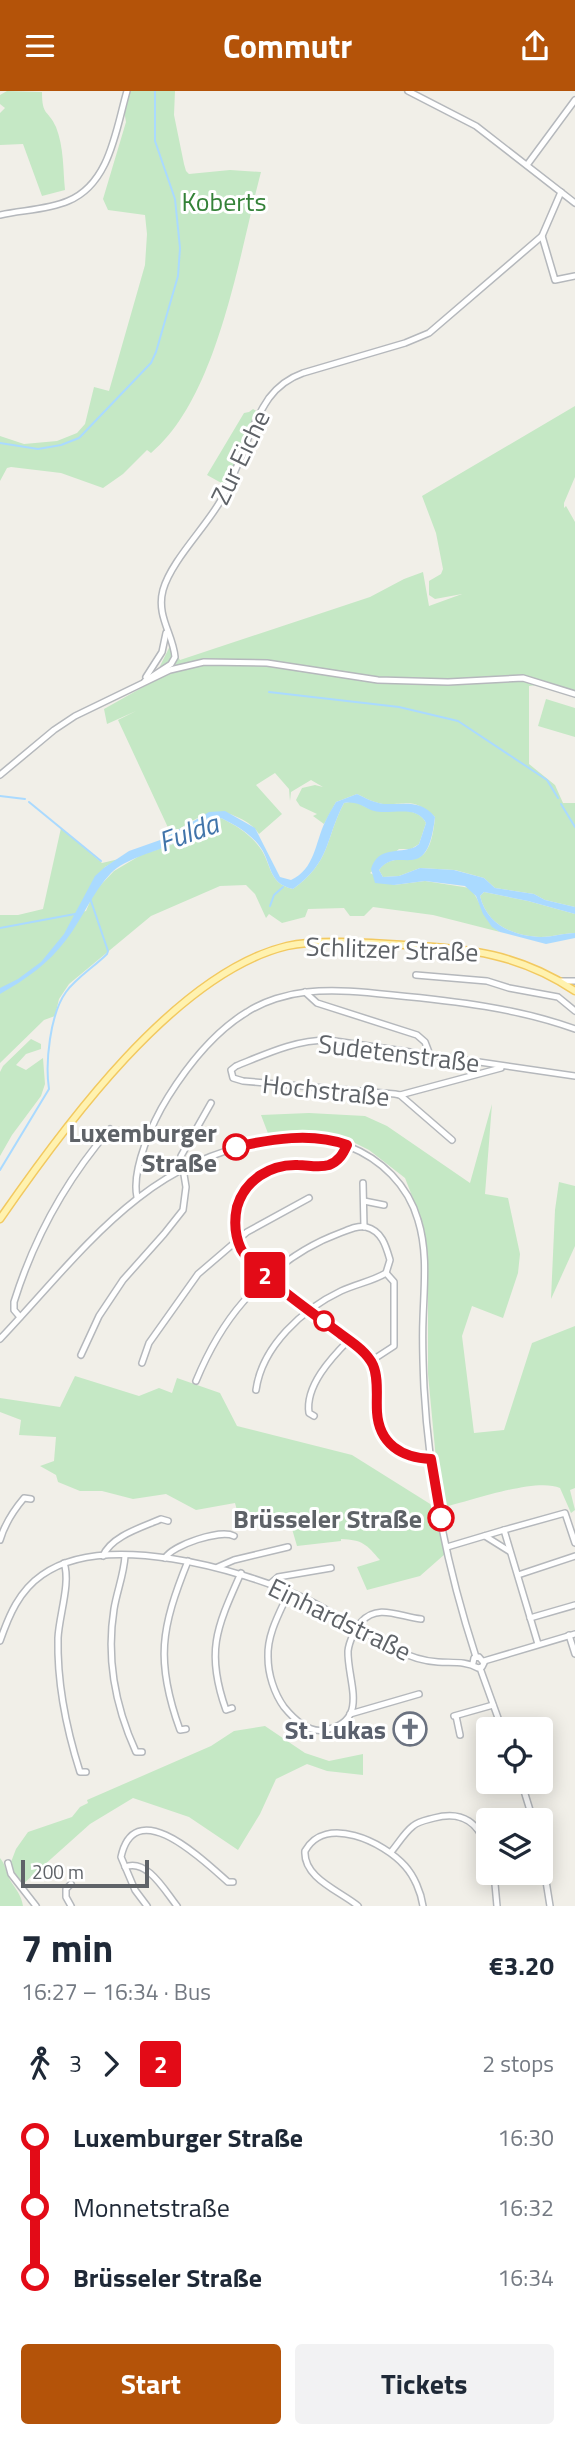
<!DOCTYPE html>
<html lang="en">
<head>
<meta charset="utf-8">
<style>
	:root { --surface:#fff; --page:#f2f2f3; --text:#1f2937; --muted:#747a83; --accent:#b45309 }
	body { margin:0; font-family:"Titillium Web",sans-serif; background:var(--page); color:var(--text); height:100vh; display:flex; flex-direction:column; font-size:26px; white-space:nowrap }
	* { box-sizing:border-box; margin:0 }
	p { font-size:23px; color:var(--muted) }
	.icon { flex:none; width:38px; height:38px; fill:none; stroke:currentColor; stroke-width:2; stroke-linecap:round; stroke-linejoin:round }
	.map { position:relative; height:1815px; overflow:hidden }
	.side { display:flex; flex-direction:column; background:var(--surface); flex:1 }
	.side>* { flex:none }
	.badge { padding:0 14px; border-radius:5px; font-size:24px; line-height:46px }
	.fabs { position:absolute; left:476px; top:1626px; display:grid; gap:14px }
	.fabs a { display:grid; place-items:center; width:77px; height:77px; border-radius:7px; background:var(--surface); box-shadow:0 4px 18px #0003; font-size:35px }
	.scale { position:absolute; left:21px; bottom:18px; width:128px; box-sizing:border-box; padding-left:7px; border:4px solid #5f6368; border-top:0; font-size:19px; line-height:24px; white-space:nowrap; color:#5f6368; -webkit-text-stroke:5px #fff; paint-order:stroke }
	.map>.badge { position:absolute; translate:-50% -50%; box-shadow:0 0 0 4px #fff }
	.legs { display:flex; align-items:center; gap:10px; height:77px; padding:0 21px; font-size:23px }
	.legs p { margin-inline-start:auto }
	.headline { display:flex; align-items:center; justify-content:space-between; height:119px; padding:0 21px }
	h1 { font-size:38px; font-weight:700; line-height:52px }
	.primary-button { display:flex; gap:14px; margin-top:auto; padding:14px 21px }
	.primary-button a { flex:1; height:80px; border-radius:7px; background:var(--accent); color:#fff; font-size:28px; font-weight:700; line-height:80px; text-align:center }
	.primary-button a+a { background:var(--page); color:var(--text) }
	ul { padding:0 21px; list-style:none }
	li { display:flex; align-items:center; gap:24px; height:70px; font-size:26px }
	li i { display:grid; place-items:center; width:10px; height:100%; margin:0 9px; background:currentColor }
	li i::after { content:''; width:18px; height:18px; margin:-9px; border:5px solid; border-radius:50%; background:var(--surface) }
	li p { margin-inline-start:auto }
	li:first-child i { background:linear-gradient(#0000 50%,currentColor 0) }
	li:last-child i { background:linear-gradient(currentColor 50%,#0000 0) }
	header { display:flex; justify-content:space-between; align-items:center; height:91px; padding:0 21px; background:var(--accent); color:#fff; font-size:32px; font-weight:700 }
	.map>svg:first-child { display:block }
	.green { fill:#c5e8c5 }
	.water { fill:#aadaff }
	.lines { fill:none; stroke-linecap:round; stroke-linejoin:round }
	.stream { stroke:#aadaff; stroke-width:2 }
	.minor-casing { stroke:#b5b8bc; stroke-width:8 }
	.major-casing { stroke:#f2c960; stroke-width:9 }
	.minor { stroke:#fff; stroke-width:5 }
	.major { stroke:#fff2af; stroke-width:6 }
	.line-1-casing { stroke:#fff; stroke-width:16 }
	.line-1 { stroke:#e30b17; stroke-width:10 }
	.stop-1-dot { fill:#fff; stroke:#e30b17; stroke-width:3.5 }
	.labels { text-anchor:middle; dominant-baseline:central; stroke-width:6; stroke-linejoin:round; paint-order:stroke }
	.park-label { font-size:26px; fill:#348238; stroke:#fff }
	.street-label { font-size:26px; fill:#5f6368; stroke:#fff }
	.stop-label { font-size:26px; font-weight:bold; fill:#5f6368; stroke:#fff; text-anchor:end }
	.worship-label { font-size:26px; font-weight:bold; fill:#5b616d; stroke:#fff; text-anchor:end }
	.water-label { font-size:28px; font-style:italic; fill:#4174aa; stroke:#fff }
</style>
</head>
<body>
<header><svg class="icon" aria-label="menu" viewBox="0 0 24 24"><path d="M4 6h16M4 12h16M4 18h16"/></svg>Commutr<svg class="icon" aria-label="share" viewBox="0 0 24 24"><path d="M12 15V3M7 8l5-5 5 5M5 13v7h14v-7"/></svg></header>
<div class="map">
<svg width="575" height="1815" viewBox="0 0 575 1815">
	<rect width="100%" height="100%" fill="#f1efe8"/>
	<g class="green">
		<path d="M7,0L42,1C42,26 48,18 56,36C64,56 63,79 65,99L42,105L23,53L0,54V22L5,17L0,13V4Z"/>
		<path d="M130,0H175L174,24L184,73L186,80L189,83L230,79L261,81C239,164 218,306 151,362L147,359L123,383L103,397L61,382L11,376L7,377L0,390V345L24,353L57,350L77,342L85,333L94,296L109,300L145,174L147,143L145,124L108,119L103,108L126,31L124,19Z"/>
		<path d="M575,315V386L564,412V417L566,415L575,431V603L537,594L529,595V673L555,694L563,712H575V816L545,809L534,803L495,797L484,787L455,779L420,777L399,785L383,786L379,779C399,752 429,795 435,726C412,706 410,714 383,713C375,712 365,707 357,703L336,711L324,733L313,725L317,723L300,715L296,709L302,697L315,694L323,696L311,689L291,701L290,710L289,698L275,682L256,694L282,723L259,743C254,735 246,730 237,726C210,713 194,730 171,743L118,629L136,620L107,633L104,618L152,591L170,555L180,569L370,506L404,488L423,481L429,515L462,503L435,508L429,504V490L441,483L443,478L436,442L422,405Z"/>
		<path d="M253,318L258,321C244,345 238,370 225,394L207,384L244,322L249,321Z"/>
		<path d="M546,608L575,617V646L538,635Z"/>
		<path d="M355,710C360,713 366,717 371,718C389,722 417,713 426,732L419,753L411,758H399L370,782L394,794L425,790L470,797C482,812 483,829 500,841L433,824L373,816L364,825H350L344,817L308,818L305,826L282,832L269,823L266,827L255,803L246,794L220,795L151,825L69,893L59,908L55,925L44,929L0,972V824H18L43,818L61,737L102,772L119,768L105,776L77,822L86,820L94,801L114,780L141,764L171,754L221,727C235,734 247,741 257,753C273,771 266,792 293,798C331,771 325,748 344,712Z"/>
		<path d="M484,801L528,810L575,823V842C564,842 552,846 541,846C513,845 487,834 480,805Z"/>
		<path d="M31,948L41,953V958L26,963L16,974L26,979L43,967L45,993L41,1005L12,1044L0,1065V981L3,975Z"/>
		<path d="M492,1013L485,1103L508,1107L520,1163L518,1182L503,1227L472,1215L462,1245L474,1342L504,1339L532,1252L575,1235V1397L570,1399L575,1419L571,1422L560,1397C536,1386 471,1410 444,1416L437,1379L428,1283V1172L423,1133L405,1087L369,1059L345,1047L309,1042L269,1045L261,1024L309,1022L365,1025L387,1035L470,1092Z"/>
		<path d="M559,1091L575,1095V1155L551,1208L555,1119Z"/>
		<path d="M75,1285L139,1305L159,1297L172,1302L177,1287L220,1302L237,1335L352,1364L435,1416L445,1463L420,1485L367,1499L357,1476L380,1469C366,1453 363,1449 341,1448V1450L297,1455L290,1431L242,1438L235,1412L196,1419L166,1403L133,1408L102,1400H80L58,1391L56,1384L40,1375L54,1370L56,1346L19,1344L21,1329L0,1321V1307L60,1316Z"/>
		<path d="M265,1635L305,1662L329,1670L363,1663V1684L327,1680L307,1673L276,1688L260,1723L238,1759L189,1726L133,1707L90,1733L23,1793L13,1783L11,1771L16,1758L28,1741L72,1726L80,1716L88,1712L87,1709L211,1655L234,1640Z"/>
		<path d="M0,1767C6,1774 6,1781 10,1789C16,1799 21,1803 23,1815H0Z"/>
	</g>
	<path class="water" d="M357,703C365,707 375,712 384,713C405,714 420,708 435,726C427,797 399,752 379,779L383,786L399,785L420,777L454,779L484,787L495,797L534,803L545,809L575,816V823L528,810L484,801L480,805C487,834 513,845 541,846C552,846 564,842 575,842V847L546,853L500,841L492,836L483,823L476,805L465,795L425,790L394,794L375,792L371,778C378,755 398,763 415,756L419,753L426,732C418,715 396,722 381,721C366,721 362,709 344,712C325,748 331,771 293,798C266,792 273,771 258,753C248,741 235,734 221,727C203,735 187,747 169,754C150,763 127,767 111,782C92,802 83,827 66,849C49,872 25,889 0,903V897L18,888L41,871L64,843L95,785L105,776L129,760L163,748L209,721L225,720L255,737L280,786L291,789C315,778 315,752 325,731C328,724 332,718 336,711Z"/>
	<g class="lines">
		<g class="stream">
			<path d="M0,352L38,358L61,354L79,347L151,272L156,261L178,185L180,157L175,108L155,50V0"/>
			<path d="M269,601L399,616L458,630L547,689L558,707"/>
			<path d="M0,705L25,708"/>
			<path d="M29,711L101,770"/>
			<path d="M561,713L575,736"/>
			<path d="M270,815L274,804L283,796"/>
			<path d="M0,837L75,823"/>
			<path d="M0,1079L49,998C45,972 50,923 66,901C76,887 94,876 107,863L108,860L90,807"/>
		</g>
		<defs>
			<g id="minor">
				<path d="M408,0L476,35L575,112"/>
				<path d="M527,74L575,9"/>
				<path d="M561,101L542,145L555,189L575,185"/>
				<path d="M0,124C22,119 47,119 68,110C110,93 116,38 127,0"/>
				<path d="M146,586L162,561L166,542"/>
				<path d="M145,590L171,573L175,566C173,543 156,525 163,499C171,470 206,436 221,409C240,377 247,339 269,307C278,295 289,287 303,282L405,252L429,242L542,145"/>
				<path d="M0,684L54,639L75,625L170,579L204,571L267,572L378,589L448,591L523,587L575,603"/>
				<path d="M416,884L487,890L509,897L558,906L575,920"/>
				<path d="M561,890H575"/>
				<path d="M305,901L317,912L417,944L425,951L430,964"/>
				<path d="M400,1004L501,977"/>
				<path d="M452,1049L400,1004L395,1003L243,990L233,987L231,979L236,975C266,963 295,949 328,949L575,985"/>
				<path d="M347,1054C343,1063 339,1070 329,1073C319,1077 308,1074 298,1074C270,1073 245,1089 237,1116C233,1130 235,1145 241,1158C255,1184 317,1224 342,1244C353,1252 367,1261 373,1274C379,1288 376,1306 377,1321C379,1353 402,1367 431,1368"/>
				<path d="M363,1092L364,1136"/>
				<path d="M137,1106C131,1078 153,1030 168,1006C188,974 214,941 247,921C264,910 287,903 307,901C335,898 364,901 392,904C454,910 517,917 575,938"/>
				<path d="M364,1110L384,1114"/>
				<path d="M20,1226L14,1219V1211C34,1147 66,1089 110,1038"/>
				<path d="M0,1248C79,1165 143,1069 265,1051C293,1046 321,1044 348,1055C381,1068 408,1094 418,1129C428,1161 424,1195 423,1228C422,1251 423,1274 424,1297C429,1388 448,1480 476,1566"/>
				<path d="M81,1264L99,1225L123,1189L164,1143L183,1119L186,1096L181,1065L211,1012"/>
				<path d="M371,1270L394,1255V1191L386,1182"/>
				<path d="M142,1272L149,1252L198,1183L247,1141L309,1107"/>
				<path d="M196,1290C208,1261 223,1234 243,1211C270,1180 302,1156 340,1142C348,1139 357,1134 366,1136C382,1140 386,1155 390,1169L386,1182C373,1190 356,1193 341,1200C303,1218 262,1255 256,1299"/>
				<path d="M314,1325L309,1322C305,1295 331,1267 349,1249"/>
				<path d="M504,1439L565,1422L575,1452"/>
				<path d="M485,1445L509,1460"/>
				<path d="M0,1449C5,1432 13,1420 24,1407L31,1408"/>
				<path d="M447,1456L504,1439L538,1553"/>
				<path d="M103,1465C111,1445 143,1436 161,1428L168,1430"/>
				<path d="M125,1465C124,1483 117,1500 114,1518C106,1568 115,1615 136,1661H142"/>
				<path d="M165,1467C173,1454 220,1438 234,1445"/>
				<path d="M64,1472C71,1491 59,1525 58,1547C57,1593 66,1637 80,1681H86"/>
				<path d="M218,1476L234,1469L288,1456"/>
				<path d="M518,1484L575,1465"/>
				<path d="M270,1493L278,1486L331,1477"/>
				<path d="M289,1501C280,1521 267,1543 268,1566C268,1583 274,1602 284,1616C293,1627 308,1642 324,1639C371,1631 347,1590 348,1560C349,1551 355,1538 361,1531C378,1512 400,1526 421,1528"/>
				<path d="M530,1527L575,1514"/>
				<path d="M569,1544L575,1563"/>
				<path d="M0,1550C9,1524 19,1500 42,1484C104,1439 240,1478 304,1507C336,1522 364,1544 397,1559C410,1566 423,1570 438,1571C452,1572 466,1570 478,1577L482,1576L484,1572L479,1566L474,1567L473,1572"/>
				<path d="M484,1570L575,1543"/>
				<path d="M480,1577L502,1638"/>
				<path d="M232,1617L226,1619C205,1560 217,1536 241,1482"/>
				<path d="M350,1623L419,1603"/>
				<path d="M454,1625L493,1614"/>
				<path d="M456,1625L460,1644"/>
				<path d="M186,1638L180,1639C155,1570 161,1537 188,1470"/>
				<path d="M521,1690L533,1729"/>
				<path d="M541,1759L550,1815"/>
				<path d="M391,1761C398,1753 404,1742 413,1735C419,1730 427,1729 434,1727C463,1719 480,1732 488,1761"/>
				<path d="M8,1772L11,1783L36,1815"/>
				<path d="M125,1776C147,1767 165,1800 177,1815"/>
				<path d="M494,1782L497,1815"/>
				<path d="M71,1793L66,1798V1806L71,1815"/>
				<path d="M147,1815L135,1799L121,1766C135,1702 204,1770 228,1791H233"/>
				<path d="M358,1815C340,1800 303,1787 305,1760C325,1723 384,1751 405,1775C414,1785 421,1801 423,1815"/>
			</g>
			<path id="major" d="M0,1128C63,1037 175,882 287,855C318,848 371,852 404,854C468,857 520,863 575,900"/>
		</defs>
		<use href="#minor" class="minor-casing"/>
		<use href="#major" class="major-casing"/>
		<use href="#minor" class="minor"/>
		<use href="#major" class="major"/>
	</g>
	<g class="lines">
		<defs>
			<path id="line-1" d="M236,1056C271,1048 312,1041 347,1054C343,1063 339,1070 329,1074C319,1077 308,1074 298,1074C270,1073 245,1089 237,1116C234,1130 235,1145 241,1158C255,1183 317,1225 342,1244C353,1252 367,1261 373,1274C379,1288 376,1306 377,1321C379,1353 402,1367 431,1368L441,1427"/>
		</defs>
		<use href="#line-1" class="line-1-casing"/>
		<use href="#line-1" class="line-1"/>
	</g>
	<defs>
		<symbol id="church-ring" viewBox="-11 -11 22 22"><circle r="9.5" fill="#fff" stroke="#6b7280" stroke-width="1.5"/><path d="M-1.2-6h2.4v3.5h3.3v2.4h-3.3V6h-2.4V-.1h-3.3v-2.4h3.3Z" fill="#6b7280"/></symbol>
	</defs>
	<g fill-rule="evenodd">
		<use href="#church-ring" x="391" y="1619" width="38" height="38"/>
	</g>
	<g class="stop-1-dot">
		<circle cx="236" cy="1056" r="12"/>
		<circle cx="324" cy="1230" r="9"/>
		<circle cx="441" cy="1427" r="12"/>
	</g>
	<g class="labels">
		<g class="park-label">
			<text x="224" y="110">Koberts</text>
		</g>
		<g class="street-label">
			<text transform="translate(240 366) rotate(-64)">Zur Eiche</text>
			<text transform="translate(392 858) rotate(2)">Schlitzer Straße</text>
			<text transform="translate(399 962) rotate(7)">Sudetenstraße</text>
			<text transform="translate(326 999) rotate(6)">Hochstraße</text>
			<text transform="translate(340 1528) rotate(26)">Einhardstraße</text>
		</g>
		<g class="stop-label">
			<text x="217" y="1041">Luxemburger<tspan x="217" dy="30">Straße</tspan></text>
			<text x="422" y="1427">Brüsseler Straße</text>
		</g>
		<g class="worship-label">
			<text x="386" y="1638">St. Lukas</text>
		</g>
		<g class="water-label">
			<text transform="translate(188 741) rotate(-20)">Fulda</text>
		</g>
	</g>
</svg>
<div class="fabs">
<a><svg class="icon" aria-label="locate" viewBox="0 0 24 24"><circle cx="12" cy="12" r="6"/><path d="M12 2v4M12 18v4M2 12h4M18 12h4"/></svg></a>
<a><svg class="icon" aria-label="layers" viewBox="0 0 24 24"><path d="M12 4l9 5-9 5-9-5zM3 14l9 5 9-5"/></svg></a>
</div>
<div class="scale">200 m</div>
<b class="badge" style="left:265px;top:1184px;background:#e30b17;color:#fff">2</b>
</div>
<section class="side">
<div class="headline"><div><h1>7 min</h1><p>16:27 – 16:34 · Bus</p></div><b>€3.20</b></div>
<div class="legs"><svg class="icon" aria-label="walk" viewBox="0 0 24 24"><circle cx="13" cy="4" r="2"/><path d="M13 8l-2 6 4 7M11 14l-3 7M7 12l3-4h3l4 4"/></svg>3<svg class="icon" aria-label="forward" viewBox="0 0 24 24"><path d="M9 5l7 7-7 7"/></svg><b class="badge" style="background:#e30b17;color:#fff">2</b><p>2 stops</p></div>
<ul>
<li><i style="color:#e30b17"></i><b>Luxemburger Straße</b><p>16:30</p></li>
<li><i style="color:#e30b17"></i><span>Monnetstraße</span><p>16:32</p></li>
<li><i style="color:#e30b17"></i><b>Brüsseler Straße</b><p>16:34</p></li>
</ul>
<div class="primary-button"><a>Start</a><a>Tickets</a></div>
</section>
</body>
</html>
